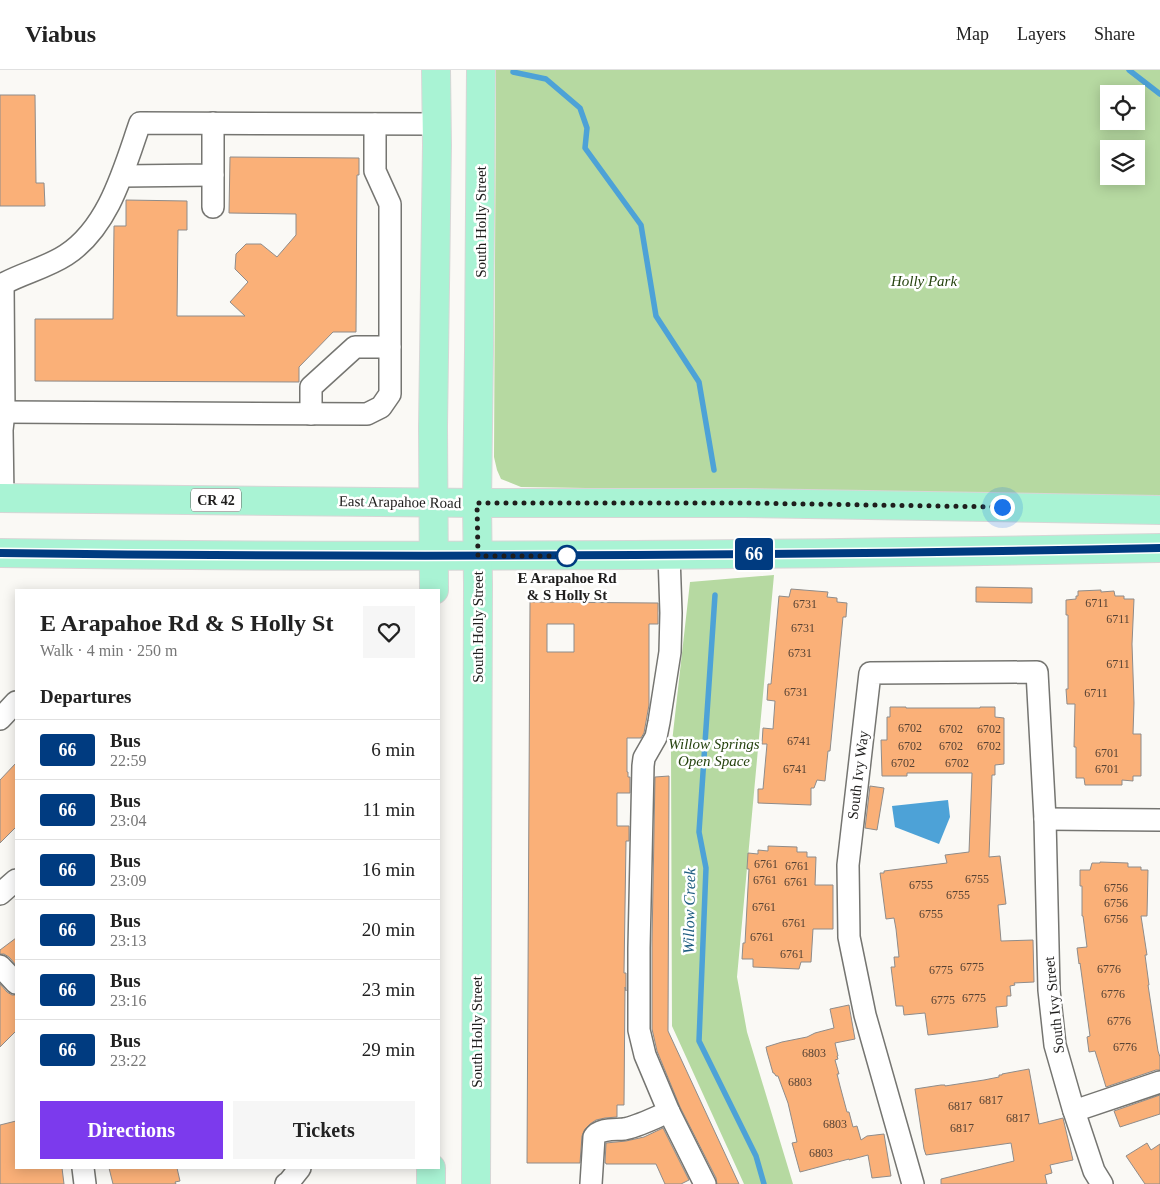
<!DOCTYPE html>
<html lang="en">
<head>
<meta charset="utf-8">
<style>
	:root { --surface:#fff; --page:#f6f6f6; --text:#222; --muted:#767676; --line:#e0e0e0; --accent:#7c3aed }
	body { margin:0; font-family:Georgia,serif; background:var(--page); color:var(--text); height:100vh; display:flex; flex-direction:column; font-size:19px; white-space:nowrap }
	* { box-sizing:border-box; margin:0 }
	p { font-size:16px; color:var(--muted) }
	.icon { flex:none; width:28px; height:28px; fill:none; stroke:currentColor; stroke-width:2; stroke-linecap:round; stroke-linejoin:round }
	.map { position:relative; flex:1; overflow:hidden }
	.sheet { position:absolute; left:15px; top:519px; width:425px; height:580px; display:flex; flex-direction:column; background:var(--surface); border-radius:0px; box-shadow:0 2px 12px #0003 }
	.sheet>* { flex:none }
	.badge { padding:0 10px; border-radius:4px; font-size:18px; line-height:32px }
	.buttons { position:absolute; left:1100px; top:15px; display:grid; gap:10px }
	.buttons a { display:grid; place-items:center; width:45px; height:45px; border-radius:0px; background:var(--surface); box-shadow:0 2px 12px #0003; font-size:25px }
	.you { position:absolute; width:25px; height:25px; margin:-12px; border:4px solid #fff; border-radius:50%; background:#1a73e8; box-shadow:0 0 0 8px #1a73e833 }
	.map>.badge { position:absolute; translate:-50% -50%; box-shadow:0 0 0 2px #fff }
	h2 { padding:0 25px; font-size:19px; line-height:45px }
	.round { display:grid; place-items:center; flex:none; width:52px; height:52px; border-radius:0px; background:var(--page) }
	.headline { display:flex; align-items:center; justify-content:space-between; height:85px; padding:0 25px }
	h1 { font-size:24px; font-weight:700; line-height:38px }
	.action { display:flex; gap:10px; margin-top:auto; padding:10px 25px }
	.action a { flex:1; height:58px; border-radius:0px; background:var(--accent); color:#fff; font-size:20px; font-weight:700; line-height:58px; text-align:center }
	.action a+a { background:var(--page); color:var(--text) }
	ul { padding:0; list-style:none }
	li { display:flex; align-items:center; gap:15px; height:60px; padding:0 25px; border-top:1px solid var(--line) }
	li div { flex:1 }
	li b { display:block; font-size:19px }
	li em { font-style:normal }
	li .badge { min-width:55px; font-weight:700; text-align:center }
	header { display:flex; align-items:center; gap:30px; box-sizing:border-box; height:70px; padding:0 25px; background:var(--surface); border-bottom:1px solid var(--line) }
	header strong { font-size:24px }
	nav { display:flex; gap:28px; margin-inline-start:auto; font-size:18px }
	.map>svg:first-child { display:block }
	.green { fill:#b6d9a1; fill-rule:evenodd }
	.water { fill:#4da2d7 }
	.lines { fill:none; stroke-linecap:round; stroke-linejoin:round }
	.stream { stroke:#4da2d7; stroke-width:5.5 }
	.building { fill:#fab078; stroke:#8f8c8a; fill-rule:evenodd }
	.minor-casing { stroke:#757571; stroke-width:24 }
	.major-casing { stroke:#d7d6d6; stroke-width:30 }
	.minor { stroke:#fff; stroke-width:21 }
	.major { stroke:#a9f3d4; stroke-width:28 }
	.line-casing { stroke:#fff; stroke-width:11 }
	.line { stroke:#003b80; stroke-width:8 }
	.walk { stroke:#1f1e1d; stroke-width:5; stroke-dasharray:0 9 }
	.stop-dot { fill:#fff; stroke:#003b80; stroke-width:2.5 }
	.labels { text-anchor:middle; dominant-baseline:central; stroke-width:5; stroke-linejoin:round; paint-order:stroke }
	.number-label { font-size:12px; fill:#564234 }
	.shield { fill:#fff; stroke:#626261; stroke-width:1 }
	.shield-label { font-size:14px; font-weight:bold; fill:#1f1e1d }
	.street-label { font-size:15px; fill:#1f1e1d; stroke:#fff }
	.park-label { font-size:15px; font-style:italic; fill:#26430f; stroke:#fff }
	.stop-label { font-size:15px; font-weight:bold; fill:#1f1e1d; stroke:#fff }
	.water-label { font-size:16px; font-style:italic; fill:#1d5c80; stroke:#fff }
</style>
</head>
<body>
<header>
<strong>Viabus</strong>
<nav><a>Map</a><a>Layers</a><a>Share</a></nav>
</header>
<div class="map">
<svg width="1160" height="1114" viewBox="0 0 1160 1114">
	<rect width="100%" height="100%" fill="#faf9f5"/>
	<g class="green">
		<path d="M496,0H1160V427L521,417L501,409L497,400L494,387ZM1109,24H1136V51H1109ZM1109,79H1136V106H1109Z"/>
		<path d="M774,505L737,907L747,962L793,1114H744L672,956L671,681L690,512Z"/>
	</g>
	<path class="water" d="M948,730L950,747L939,774L895,757L892,736Z"/>
	<g class="lines">
		<g class="stream">
			<path d="M1129,0L1160,24"/>
			<path d="M513,2L546,9L580,38L587,58L585,78L641,155L656,246L699,312L714,400"/>
			<path d="M715,525L699,762L706,798L699,971L756,1086L764,1114"/>
		</g>
	</g>
	<g class="building">
		<path d="M0,25H35L36,113H44L45,136H0Z"/>
		<path d="M230,87L359,88V105H357L356,262H333L299,297V312L35,311V249H113L114,156H126V130L187,131V160H178L177,246H245L230,232L248,212L235,199L236,184L246,174H261L277,187L296,165V144L229,143Z"/>
		<path d="M976,517L1032,518V533L976,532Z"/>
		<path d="M791,519L828,522L827,527L837,528V532L847,533L846,547H843L830,681H828L825,711L817,710L814,718H811V735L758,733V719H763L767,674H762L763,658L773,659L775,631L767,630L768,614H771L779,526L789,527Z"/>
		<path d="M1101,520V522L1114,521L1115,526H1124V529H1134L1132,574L1134,633L1133,664H1141V706H1133V711L1122,710V715H1085L1084,708H1076V677H1074L1075,634H1067L1066,619H1068V545H1066V530L1076,529V526H1078V521Z"/>
		<path d="M530,532L658,533V554H649V635L644,663L641,668H627V702H628V707H630V723H617V756H629V771H626L624,903H626V921L625,917L624,1035H617V1047L605,1048L596,1050L590,1054L585,1059L582,1066L580,1093H527ZM547,554H574V582H547Z"/>
		<path d="M890,637H906V638H980V637H995V647L1004,648V694L995,695V705H992L989,787L1000,786L1006,834L998,835L1001,871L1033,870L1034,912L1014,913L1015,915L1010,916L1011,926H1007V936L996,937L998,957L928,965L925,943L904,945L903,936H896L891,897H895L894,887H899L896,859L894,848L886,849L880,803H884V801L947,793L945,785L969,782L972,703H907V706H882L881,670H887V647H890Z"/>
		<path d="M16,693V757L0,773V710Z"/>
		<path d="M669,706L668,961L739,1114H717L716,1108L680,1037L657,981L652,959V871L655,707Z"/>
		<path d="M870,716L884,718L877,760L865,758Z"/>
		<path d="M768,776L797,777V782H807V787H816L815,815H833V859H813L811,892H801L799,899L753,897V889H742L743,873H745L749,799H747L748,783L758,784V780L768,781Z"/>
		<path d="M1100,792L1128,793V797H1141V800H1148L1147,846H1141L1147,885H1145L1149,915H1148L1158,981L1160,987V1000H1156L1106,1017L1095,981L1089,982L1087,967L1090,966L1080,893L1079,894L1077,878L1087,877L1083,846H1082V816H1080V800H1090L1092,793H1100Z"/>
		<path d="M16,868V895L9,887L4,884H0V880Z"/>
		<path d="M0,914L7,922L12,925H16V961L0,977Z"/>
		<path d="M849,935L855,969L835,973L838,986H837L838,989L835,990L839,1004H837L840,1016L847,1042H849L853,1057L857,1056L861,1070L867,1066L884,1064L891,1106L872,1108L868,1085L849,1090V1089L800,1102L792,1073L797,1072L788,1033L778,1006H776L774,1003H773L767,982L766,977L782,972L807,967L815,963L834,958L830,939Z"/>
		<path d="M1029,999L1039,1054L1063,1048L1073,1090L1050,1095L1052,1103L1045,1105L1047,1114H941V1109L1014,1091L1011,1073L926,1085L924,1079L915,1019L941,1015H945V1016L984,1010L999,1007V1005H1002V1004Z"/>
		<path d="M1160,1025V1044L1120,1057L1114,1041Z"/>
		<path d="M16,1051V1098H62L64,1114H0V1055Z"/>
		<path d="M663,1058L689,1110L681,1114H665L656,1094H606V1093H605L606,1073L626,1071L644,1067Z"/>
		<path d="M1147,1073L1151,1080L1160,1074V1114H1145L1126,1086Z"/>
		<path d="M109,1098H177L180,1111L175,1112L176,1114H113Z"/>
	</g>
	<g class="lines">
		<defs>
			<g id="minor">
				<path d="M213,105V137"/>
				<path d="M122,106L213,105V53"/>
				<path d="M0,214H3C23,203 46,198 66,185C109,157 124,99 140,53L437,54"/>
				<path d="M3,214L4,342L2,360L3,428"/>
				<path d="M4,342L367,344L381,337L390,324V134L375,101V54"/>
				<path d="M311,344V317L355,277H390"/>
				<path d="M0,649L16,632"/>
				<path d="M1045,749L1160,750"/>
				<path d="M0,824L16,810"/>
				<path d="M0,896L16,913"/>
				<path d="M1074,1041L1160,1012"/>
				<path d="M669,1042L705,1114"/>
				<path d="M83,1098L85,1114"/>
				<path d="M286,1114L289,1112L300,1098"/>
				<path d="M591,1114L594,1067C600,1058 614,1060 624,1059C637,1057 656,1047 669,1042L645,985L639,960V878L643,696L644,688L656,667L659,652L670,582L671,543L669,485"/>
				<path d="M913,1114L865,945L849,867L848,795L870,603L1037,602L1045,749L1049,920L1055,975L1073,1038L1094,1101L1102,1114"/>
			</g>
			<g id="major">
				<path d="M0,428L477,433H744L1160,440"/>
				<path d="M0,483C387,489 773,485 1160,478"/>
				<path d="M434,520L433,357L437,75L436,0"/>
				<path d="M431,1114V1098"/>
				<path d="M476,1114L478,514L477,433L479,281L481,0"/>
			</g>
		</defs>
		<use href="#minor" class="minor-casing"/>
		<use href="#major" class="major-casing"/>
		<use href="#minor" class="minor"/>
		<use href="#major" class="major"/>
	</g>
	<g class="lines">
		<defs>
			<path id="line" d="M0,483C387,488 773,486 1160,478"/>
		</defs>
		<use href="#line" class="line-casing"/>
		<use href="#line" class="line"/>
		<path class="walk" d="M567,486H478L477,433H744L1002,437"/>
	</g>
	<circle class="stop-dot" cx="567" cy="486" r="10"/>
	<g class="labels">
		<g class="number-label">
			<text x="1097" y="533">6711</text>
			<text x="805" y="534">6731</text>
			<text x="1118" y="549">6711</text>
			<text x="803" y="558">6731</text>
			<text x="800" y="583">6731</text>
			<text x="1118" y="594">6711</text>
			<text x="796" y="622">6731</text>
			<text x="1096" y="623">6711</text>
			<text x="910" y="658">6702</text>
			<text x="951" y="659">6702</text>
			<text x="989" y="659">6702</text>
			<text x="799" y="671">6741</text>
			<text x="910" y="676">6702</text>
			<text x="951" y="676">6702</text>
			<text x="989" y="676">6702</text>
			<text x="1107" y="683">6701</text>
			<text x="903" y="693">6702</text>
			<text x="957" y="693">6702</text>
			<text x="795" y="699">6741</text>
			<text x="1107" y="699">6701</text>
			<text x="766" y="794">6761</text>
			<text x="797" y="796">6761</text>
			<text x="977" y="809">6755</text>
			<text x="765" y="810">6761</text>
			<text x="796" y="812">6761</text>
			<text x="921" y="815">6755</text>
			<text x="1116" y="818">6756</text>
			<text x="958" y="825">6755</text>
			<text x="1116" y="833">6756</text>
			<text x="764" y="837">6761</text>
			<text x="931" y="844">6755</text>
			<text x="1116" y="849">6756</text>
			<text x="794" y="853">6761</text>
			<text x="762" y="867">6761</text>
			<text x="792" y="884">6761</text>
			<text x="972" y="897">6775</text>
			<text x="1109" y="899">6776</text>
			<text x="941" y="900">6775</text>
			<text x="1113" y="924">6776</text>
			<text x="974" y="928">6775</text>
			<text x="943" y="930">6775</text>
			<text x="1119" y="951">6776</text>
			<text x="1125" y="977">6776</text>
			<text x="814" y="983">6803</text>
			<text x="800" y="1012">6803</text>
			<text x="991" y="1030">6817</text>
			<text x="960" y="1036">6817</text>
			<text x="1018" y="1048">6817</text>
			<text x="835" y="1054">6803</text>
			<text x="962" y="1058">6817</text>
			<text x="821" y="1083">6803</text>
		</g>
		<rect class="shield" x="191" y="418.5" width="50" height="23" rx="4"/>
		<g class="shield-label">
			<text x="216" y="430">CR 42</text>
		</g>
		<g class="street-label">
			<text transform="translate(481 152) rotate(-90)">South Holly Street</text>
			<text transform="translate(400 432) rotate(1)">East Arapahoe Road</text>
			<text transform="translate(478 557) rotate(-90)">South Holly Street</text>
			<text transform="translate(858 705) rotate(-83)">South Ivy Way</text>
			<text transform="translate(1054 935) rotate(-96)">South Ivy Street</text>
			<text transform="translate(477 962) rotate(-90)">South Holly Street</text>
		</g>
		<g class="park-label">
			<text x="924" y="211">Holly Park</text>
			<text x="714" y="674">Willow Springs<tspan x="714" dy="17">Open Space</tspan></text>
		</g>
		<g class="stop-label">
			<text x="567" y="508">E Arapahoe Rd<tspan x="567" dy="17">&amp; S Holly St</tspan></text>
		</g>
		<g class="water-label">
			<text transform="translate(689 841) rotate(-89)">Willow Creek</text>
		</g>
	</g>
</svg>
<div class="buttons">
<a><svg class="icon" aria-label="locate" viewBox="0 0 24 24"><circle cx="12" cy="12" r="6"/><path d="M12 2v4M12 18v4M2 12h4M18 12h4"/></svg></a>
<a><svg class="icon" aria-label="layers" viewBox="0 0 24 24"><path d="M12 4l9 5-9 5-9-5zM3 14l9 5 9-5"/></svg></a>
</div>
<div class="you" style="left:1002px;top:437px"></div>
<b class="badge" style="left:754px;top:484px;background:#003b80;color:#fff">66</b>
<section class="sheet">
<div class="headline"><div><h1>E Arapahoe Rd &amp; S Holly St</h1><p>Walk · 4 min · 250 m</p></div><a class="round"><svg class="icon" aria-label="heart" viewBox="0 0 24 24"><path d="M12 20l-8-8c-3-5 5-10 8-4 3-6 11-1 8 4z"/></svg></a></div>
<h2>Departures</h2>
<ul>
<li><span class="badge" style="background:#003b80;color:#fff">66</span><div><b>Bus</b><p>22:59</p></div><em>6 min</em></li>
<li><span class="badge" style="background:#003b80;color:#fff">66</span><div><b>Bus</b><p>23:04</p></div><em>11 min</em></li>
<li><span class="badge" style="background:#003b80;color:#fff">66</span><div><b>Bus</b><p>23:09</p></div><em>16 min</em></li>
<li><span class="badge" style="background:#003b80;color:#fff">66</span><div><b>Bus</b><p>23:13</p></div><em>20 min</em></li>
<li><span class="badge" style="background:#003b80;color:#fff">66</span><div><b>Bus</b><p>23:16</p></div><em>23 min</em></li>
<li><span class="badge" style="background:#003b80;color:#fff">66</span><div><b>Bus</b><p>23:22</p></div><em>29 min</em></li>
</ul>
<div class="action"><a>Directions</a><a>Tickets</a></div>
</section>
</div>
</body>
</html>
